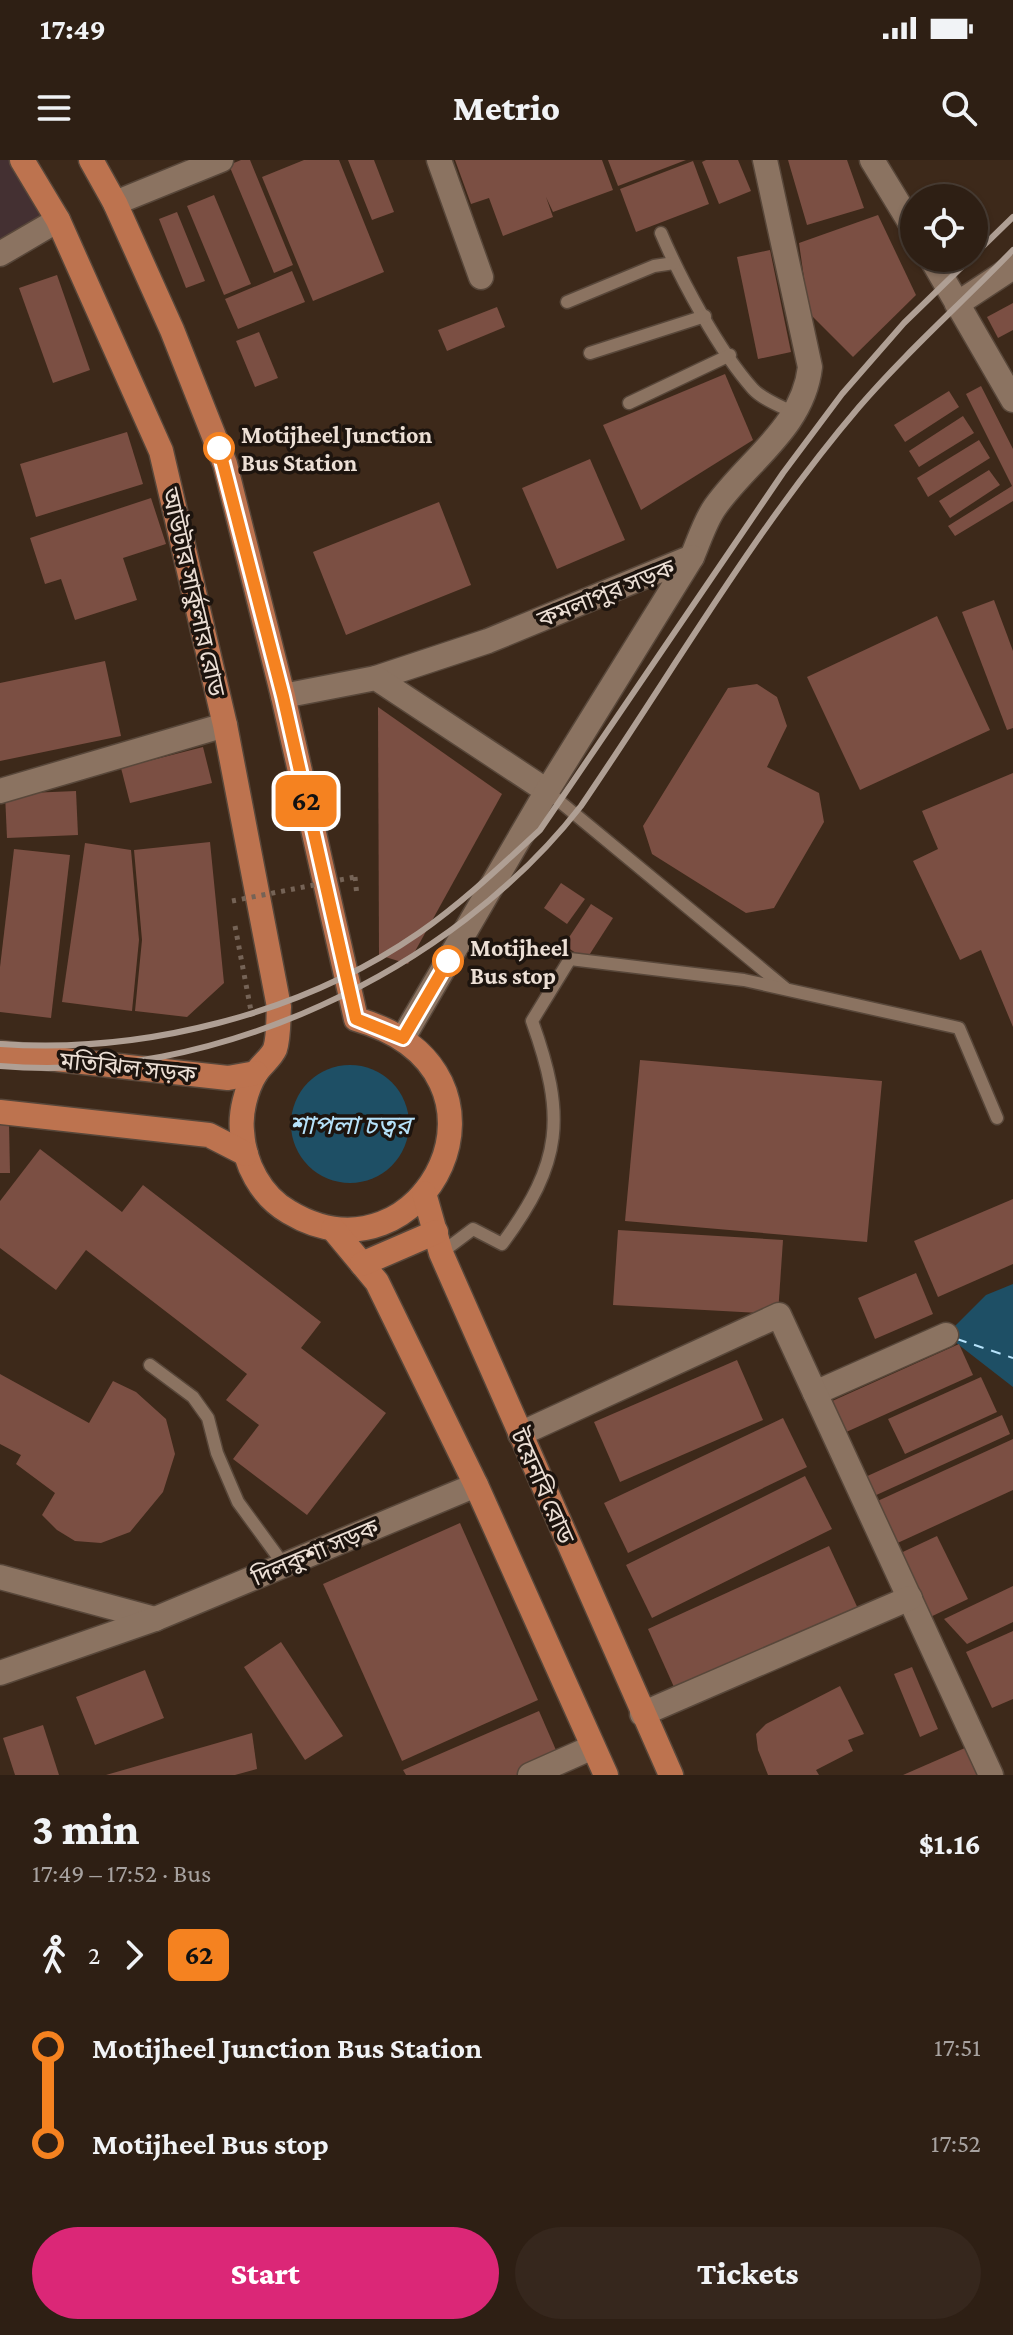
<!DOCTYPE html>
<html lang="en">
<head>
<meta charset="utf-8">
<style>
	:root { --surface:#2e1f14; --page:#36271d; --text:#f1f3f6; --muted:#a7a2a0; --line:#493d34; --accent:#db2777 }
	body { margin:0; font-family:"Crimson Pro","Noto Sans Bengali",serif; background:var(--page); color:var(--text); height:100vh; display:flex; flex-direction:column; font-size:30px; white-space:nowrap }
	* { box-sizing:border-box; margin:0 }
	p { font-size:26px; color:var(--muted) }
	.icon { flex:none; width:44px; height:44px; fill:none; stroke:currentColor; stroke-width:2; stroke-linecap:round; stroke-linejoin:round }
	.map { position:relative; height:1615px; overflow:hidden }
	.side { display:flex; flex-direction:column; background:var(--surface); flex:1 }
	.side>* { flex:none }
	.badge { padding:0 16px; border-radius:12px; font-size:28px; line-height:52px }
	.fabs { position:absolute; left:900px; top:24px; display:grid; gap:16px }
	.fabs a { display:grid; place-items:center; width:88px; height:88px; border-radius:50%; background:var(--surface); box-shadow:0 2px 6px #0004,0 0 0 2px var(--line); font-size:40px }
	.map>.badge { position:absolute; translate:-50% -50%; box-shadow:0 0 0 4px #fff }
	.legs { display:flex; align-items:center; gap:12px; height:88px; padding:0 32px; font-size:26px }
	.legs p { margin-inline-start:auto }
	.summary { display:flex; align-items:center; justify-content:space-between; height:136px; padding:0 32px }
	h1 { font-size:44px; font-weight:800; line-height:60px }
	.button { display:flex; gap:16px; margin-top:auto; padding:16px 32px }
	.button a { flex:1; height:92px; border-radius:48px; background:var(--accent); color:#fff; font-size:32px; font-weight:800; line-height:92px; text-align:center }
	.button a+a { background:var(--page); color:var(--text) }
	ul { padding:0 32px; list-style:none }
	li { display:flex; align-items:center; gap:28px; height:96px; font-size:30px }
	li i { display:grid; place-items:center; width:12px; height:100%; margin:0 10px; background:currentColor }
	li i::after { content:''; width:20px; height:20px; margin:-10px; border:6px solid; border-radius:50%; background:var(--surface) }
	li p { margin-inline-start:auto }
	li:first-child i { background:linear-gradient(#0000 50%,currentColor 0) }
	li:last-child i { background:linear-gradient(currentColor 50%,#0000 0) }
	.status { display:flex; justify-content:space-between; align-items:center; height:56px; padding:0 40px; background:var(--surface); direction:ltr }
	.status svg { height:22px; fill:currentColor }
	header { display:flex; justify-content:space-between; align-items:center; height:104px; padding:0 32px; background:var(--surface); font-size:36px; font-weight:800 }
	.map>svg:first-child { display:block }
	.education { fill:#443032 }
	.water { fill:#1e4f65 }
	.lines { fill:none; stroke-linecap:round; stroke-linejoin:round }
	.ferry { stroke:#b6e2fa; stroke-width:2; stroke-dasharray:10 8; stroke-linecap:butt }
	.building { fill:#7b4f43 }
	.lane-casing { stroke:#58473a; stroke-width:15 }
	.street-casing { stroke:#58473a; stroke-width:27 }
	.secondary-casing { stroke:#58473a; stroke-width:27 }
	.primary-casing { stroke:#58473a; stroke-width:27 }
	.path { stroke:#756356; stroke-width:5; stroke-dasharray:4 6; stroke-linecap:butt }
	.lane { stroke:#8b7361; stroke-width:12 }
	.street { stroke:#8b7361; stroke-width:24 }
	.secondary { stroke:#8b7361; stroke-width:24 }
	.primary { stroke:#bd734f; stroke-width:24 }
	.rail { stroke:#af9f94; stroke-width:6 }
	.path-bridge { stroke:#756356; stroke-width:5; stroke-dasharray:4 6; stroke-linecap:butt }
	.line-1-casing { stroke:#fff; stroke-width:18 }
	.line-1 { stroke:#f58220; stroke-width:12 }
	.stop-1-dot { fill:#fff; stroke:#f58220; stroke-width:4 }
	.labels { text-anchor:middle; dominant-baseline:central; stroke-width:7; stroke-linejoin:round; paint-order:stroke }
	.stop-label { font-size:24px; font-weight:bold; fill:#ecdfd5; stroke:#1d140e; text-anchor:start }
	.street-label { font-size:24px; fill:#ecdfd5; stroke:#1d140e }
	.water-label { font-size:26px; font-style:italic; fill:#b6e2fa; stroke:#1d140e }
</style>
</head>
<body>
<div class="status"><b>17:49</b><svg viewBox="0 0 49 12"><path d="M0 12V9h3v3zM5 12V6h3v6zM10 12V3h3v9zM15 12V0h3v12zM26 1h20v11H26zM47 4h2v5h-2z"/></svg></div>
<header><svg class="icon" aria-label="menu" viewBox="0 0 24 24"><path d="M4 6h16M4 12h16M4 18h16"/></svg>Metrio<svg class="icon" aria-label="search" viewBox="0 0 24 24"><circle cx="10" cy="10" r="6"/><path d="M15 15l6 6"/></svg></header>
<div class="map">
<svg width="1013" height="1615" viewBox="0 0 1013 1615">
	<rect width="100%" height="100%" fill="#3d291a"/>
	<path class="education" d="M0,0H12L58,60L0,94Z"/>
	<g class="water">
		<circle cx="350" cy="964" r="59"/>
		<path d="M1013,1124V1227L946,1175L986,1135Z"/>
	</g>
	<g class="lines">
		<path class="ferry" d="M957,1179L1013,1198"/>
	</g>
	<g class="building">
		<path d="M241,0H250L293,105L274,113L229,5Z"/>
		<path d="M304,0H339L384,112L313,141L262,17Z"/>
		<path d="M348,0H374L394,52L372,60Z"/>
		<path d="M455,0H602L613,30L553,52L546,37L553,57L503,76L489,38L471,44Z"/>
		<path d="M608,0H686L618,26Z"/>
		<path d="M706,0H738L751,31L719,44L702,2Z"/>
		<path d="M788,0H847L864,48L807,65Z"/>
		<path d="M693,1L709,44L636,72L620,29Z"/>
		<path d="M214,35L251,124L224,135L187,46Z"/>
		<path d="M177,52L205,121L186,128L159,59Z"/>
		<path d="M878,55L916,135L853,197L809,153L799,83Z"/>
		<path d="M770,90L791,192L758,199L737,97Z"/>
		<path d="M292,111L305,142L238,169L225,139Z"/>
		<path d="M57,115L90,210L53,223L19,128Z"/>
		<path d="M1013,143V170L998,178L987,157Z"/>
		<path d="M497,147L505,167L447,191L438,170Z"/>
		<path d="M259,172L278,218L255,227L236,181Z"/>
		<path d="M725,214L753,280L641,350L603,265Z"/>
		<path d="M981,226L1013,289V341L955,376L948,366L1012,326L966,234Z"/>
		<path d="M949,231L959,247L905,282L894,265Z"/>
		<path d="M963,256L974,273L919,307L909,291Z"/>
		<path d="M127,272L143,324L36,357L20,304Z"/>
		<path d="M979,280L990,298L928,337L917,318Z"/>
		<path d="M590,299L625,380L557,409L522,328Z"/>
		<path d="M989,310L1000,325L950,358L939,341Z"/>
		<path d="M151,338L166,384L123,398L137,440L75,460L61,419L45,424L30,378Z"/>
		<path d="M439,342L471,425L346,475L313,392Z"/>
		<path d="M994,440L1013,491V568L1007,570L962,452Z"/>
		<path d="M937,456L990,570L860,630L807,517Z"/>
		<path d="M105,501L121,576L0,601V523Z"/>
		<path d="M757,524L777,537L787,566L767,607L819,633L824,662L774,748L746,753L652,694L643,666L728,528Z"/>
		<path d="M378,547L502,634L408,804L379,795Z"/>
		<path d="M203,587L212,623L130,643L121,608Z"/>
		<path d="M1013,613V867L981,790L960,800L913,701L938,689L922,651Z"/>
		<path d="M76,631L78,675L7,678L5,634Z"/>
		<path d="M210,682L224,823L187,857L135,851L142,780L134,690Z"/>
		<path d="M85,683L131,690L139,780L132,851L62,842Z"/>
		<path d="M14,689L70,695L51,858L0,852V807Z"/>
		<path d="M561,723L585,739L567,764L544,748Z"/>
		<path d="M591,744L613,758L586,800L564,785Z"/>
		<path d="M640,900L882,921L867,1082L625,1061Z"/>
		<path d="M9,964L10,1013H0V965Z"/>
		<path d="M40,989L122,1052L143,1025L321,1162L301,1188L386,1253L307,1355L233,1299L259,1265L226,1240L247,1214L86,1090L56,1130L0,1088V1041Z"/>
		<path d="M1013,1039V1104L938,1137L914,1081Z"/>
		<path d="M618,1070L783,1080L778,1154L613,1145Z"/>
		<path d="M916,1113L933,1154L875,1179L858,1138Z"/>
		<path d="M959,1184L973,1215L844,1273L830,1242Z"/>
		<path d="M737,1200L763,1260L620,1322L594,1262Z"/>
		<path d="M0,1214L89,1263L113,1221L136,1232L166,1259L175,1294L163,1332L130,1372L101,1383L75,1381L57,1370L42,1355L55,1333L16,1304L21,1295L0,1284Z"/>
		<path d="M981,1217L997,1252L905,1294L888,1259Z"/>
		<path d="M1002,1255L1010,1274L872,1337L863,1318Z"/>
		<path d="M783,1258L807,1307L628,1393L604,1343Z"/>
		<path d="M1013,1279V1330L891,1386L871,1344Z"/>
		<path d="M805,1316L832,1369L652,1458L626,1405Z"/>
		<path d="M460,1363L538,1540L402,1601L323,1424Z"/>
		<path d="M937,1376L968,1439L922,1461L892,1397Z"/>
		<path d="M829,1386L860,1453L678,1536L648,1469Z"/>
		<path d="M1013,1426V1462L967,1484L944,1459Z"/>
		<path d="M1013,1471V1539L992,1548L966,1492Z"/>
		<path d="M281,1482L343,1576L305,1600L244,1507Z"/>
		<path d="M912,1507L938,1569L920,1577L894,1514Z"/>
		<path d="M145,1510L164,1558L95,1585L76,1537Z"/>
		<path d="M840,1526L864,1574L848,1580L853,1591L816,1610L819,1615H768L758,1590L756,1574L766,1564Z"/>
		<path d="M539,1551L559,1597L517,1615H406L403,1610Z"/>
		<path d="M43,1565L59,1615H15L3,1578Z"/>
		<path d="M252,1573L257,1609L235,1615H106Z"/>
		<path d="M974,1584L988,1615H903Z"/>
	</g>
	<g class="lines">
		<defs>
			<g id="lane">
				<path d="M661,73C681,120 719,191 753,229C763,240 783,247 796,254"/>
				<path d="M567,142L654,106L674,103"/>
				<path d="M590,193L705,156"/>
				<path d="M629,243L730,195"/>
				<path d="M547,631L785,828"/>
				<path d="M441,1093L473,1069L502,1084C563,1002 566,956 532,861L570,799L744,820L959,868L997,958"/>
				<path d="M150,1205L193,1237L208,1258L217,1293L238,1342L284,1405"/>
			</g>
			<g id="street">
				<path d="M439,0L481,117"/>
				<path d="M957,144L1013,107"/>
				<path d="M376,518L488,481L692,397C699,381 705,361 715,347C748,300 803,268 810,207L765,0"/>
				<path d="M283,536L376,518L547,631"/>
				<path d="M0,631L225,565"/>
				<path d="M403,878L547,631L692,397"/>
				<path d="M815,1233L946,1175"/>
				<path d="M520,1274L779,1155L991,1615"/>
				<path d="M642,1554L910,1438"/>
				<path d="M530,1615L593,1587"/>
			</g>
			<g id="secondary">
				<path d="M872,0L914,69"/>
				<path d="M115,43L221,0"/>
				<path d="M0,94L58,60"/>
				<path d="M931,98L1013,240"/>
				<path d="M0,1417L155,1459"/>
				<path d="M0,1513L155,1459L476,1325"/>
			</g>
			<g id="primary">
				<path d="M22,0L58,60L161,291L225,565L279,847C278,859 279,877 275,889C271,898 261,905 256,913C246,929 240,953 242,971C244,1004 261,1036 289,1052C424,1133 537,911 356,859L283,536L225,304L172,170L115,43L91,0"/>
				<path d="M0,893L228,918L256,913"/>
				<path d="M0,952L209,975L246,994"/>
				<path d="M424,1033L441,1093L671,1615"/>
				<path d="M333,1069L377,1122L476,1325L606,1615"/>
				<path d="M362,1104L436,1072"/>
			</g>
		</defs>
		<use href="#lane" class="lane-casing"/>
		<use href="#street" class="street-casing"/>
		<use href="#secondary" class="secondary-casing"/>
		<use href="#primary" class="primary-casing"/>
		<g class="path">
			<path d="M355,717L357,736"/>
			<path d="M235,766L251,851"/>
		</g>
		<use href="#lane" class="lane"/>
		<use href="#street" class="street"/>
		<use href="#secondary" class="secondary"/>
		<use href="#primary" class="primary"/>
		<g class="rail">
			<path d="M974,95L1013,57"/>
			<path d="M0,884C142,894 300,855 419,773C462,743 501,706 540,670L783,313L842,234L904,163L971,98"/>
			<path d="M0,906C211,925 452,812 581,646C672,513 754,370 859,247C908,190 961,144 1013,90"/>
		</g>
		<path class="path-bridge" d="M232,741L355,717"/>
	</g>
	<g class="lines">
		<defs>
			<path id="line-1" d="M219,288L283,536L356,859L403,878L448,801"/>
		</defs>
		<use href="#line-1" class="line-1-casing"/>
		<use href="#line-1" class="line-1"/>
	</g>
	<g class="stop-1-dot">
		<circle cx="219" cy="288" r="14"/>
		<circle cx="448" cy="801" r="14"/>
	</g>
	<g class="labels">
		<g class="stop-label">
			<text x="241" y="274">Motijheel Junction<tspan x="241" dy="28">Bus Station</tspan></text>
			<text x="470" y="787">Motijheel<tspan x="470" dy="28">Bus stop</tspan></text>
		</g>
		<g class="street-label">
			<text transform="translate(194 432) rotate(77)">আউটার সার্কুলার রোড</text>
			<text transform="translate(606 433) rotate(-22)">কমলাপুর সড়ক</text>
			<text transform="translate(128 907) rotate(6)">মতিঝিল সড়ক</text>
			<text transform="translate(543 1326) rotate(66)">টয়েনবি রোড</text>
			<text transform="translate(315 1392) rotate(-23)">দিলকুশা সড়ক</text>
		</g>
		<g class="water-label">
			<text x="350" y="965">শাপলা চত্বর</text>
		</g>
	</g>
</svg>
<div class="fabs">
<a><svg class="icon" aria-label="locate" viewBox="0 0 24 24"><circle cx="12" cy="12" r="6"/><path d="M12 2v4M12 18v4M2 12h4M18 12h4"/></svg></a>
</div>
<b class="badge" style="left:306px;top:641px;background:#f58220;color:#111">62</b>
</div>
<section class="side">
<div class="summary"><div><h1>3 min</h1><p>17:49 – 17:52 · Bus</p></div><b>$1.16</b></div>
<div class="legs"><svg class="icon" aria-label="walk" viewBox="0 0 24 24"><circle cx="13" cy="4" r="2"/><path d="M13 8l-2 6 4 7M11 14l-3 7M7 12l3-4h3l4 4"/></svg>2<svg class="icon" aria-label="forward" viewBox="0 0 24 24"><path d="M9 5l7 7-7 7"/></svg><b class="badge" style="background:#f58220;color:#111">62</b></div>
<ul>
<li><i style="color:#f58220"></i><b>Motijheel Junction Bus Station</b><p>17:51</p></li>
<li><i style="color:#f58220"></i><b>Motijheel Bus stop</b><p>17:52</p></li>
</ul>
<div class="button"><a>Start</a><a>Tickets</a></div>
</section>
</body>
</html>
